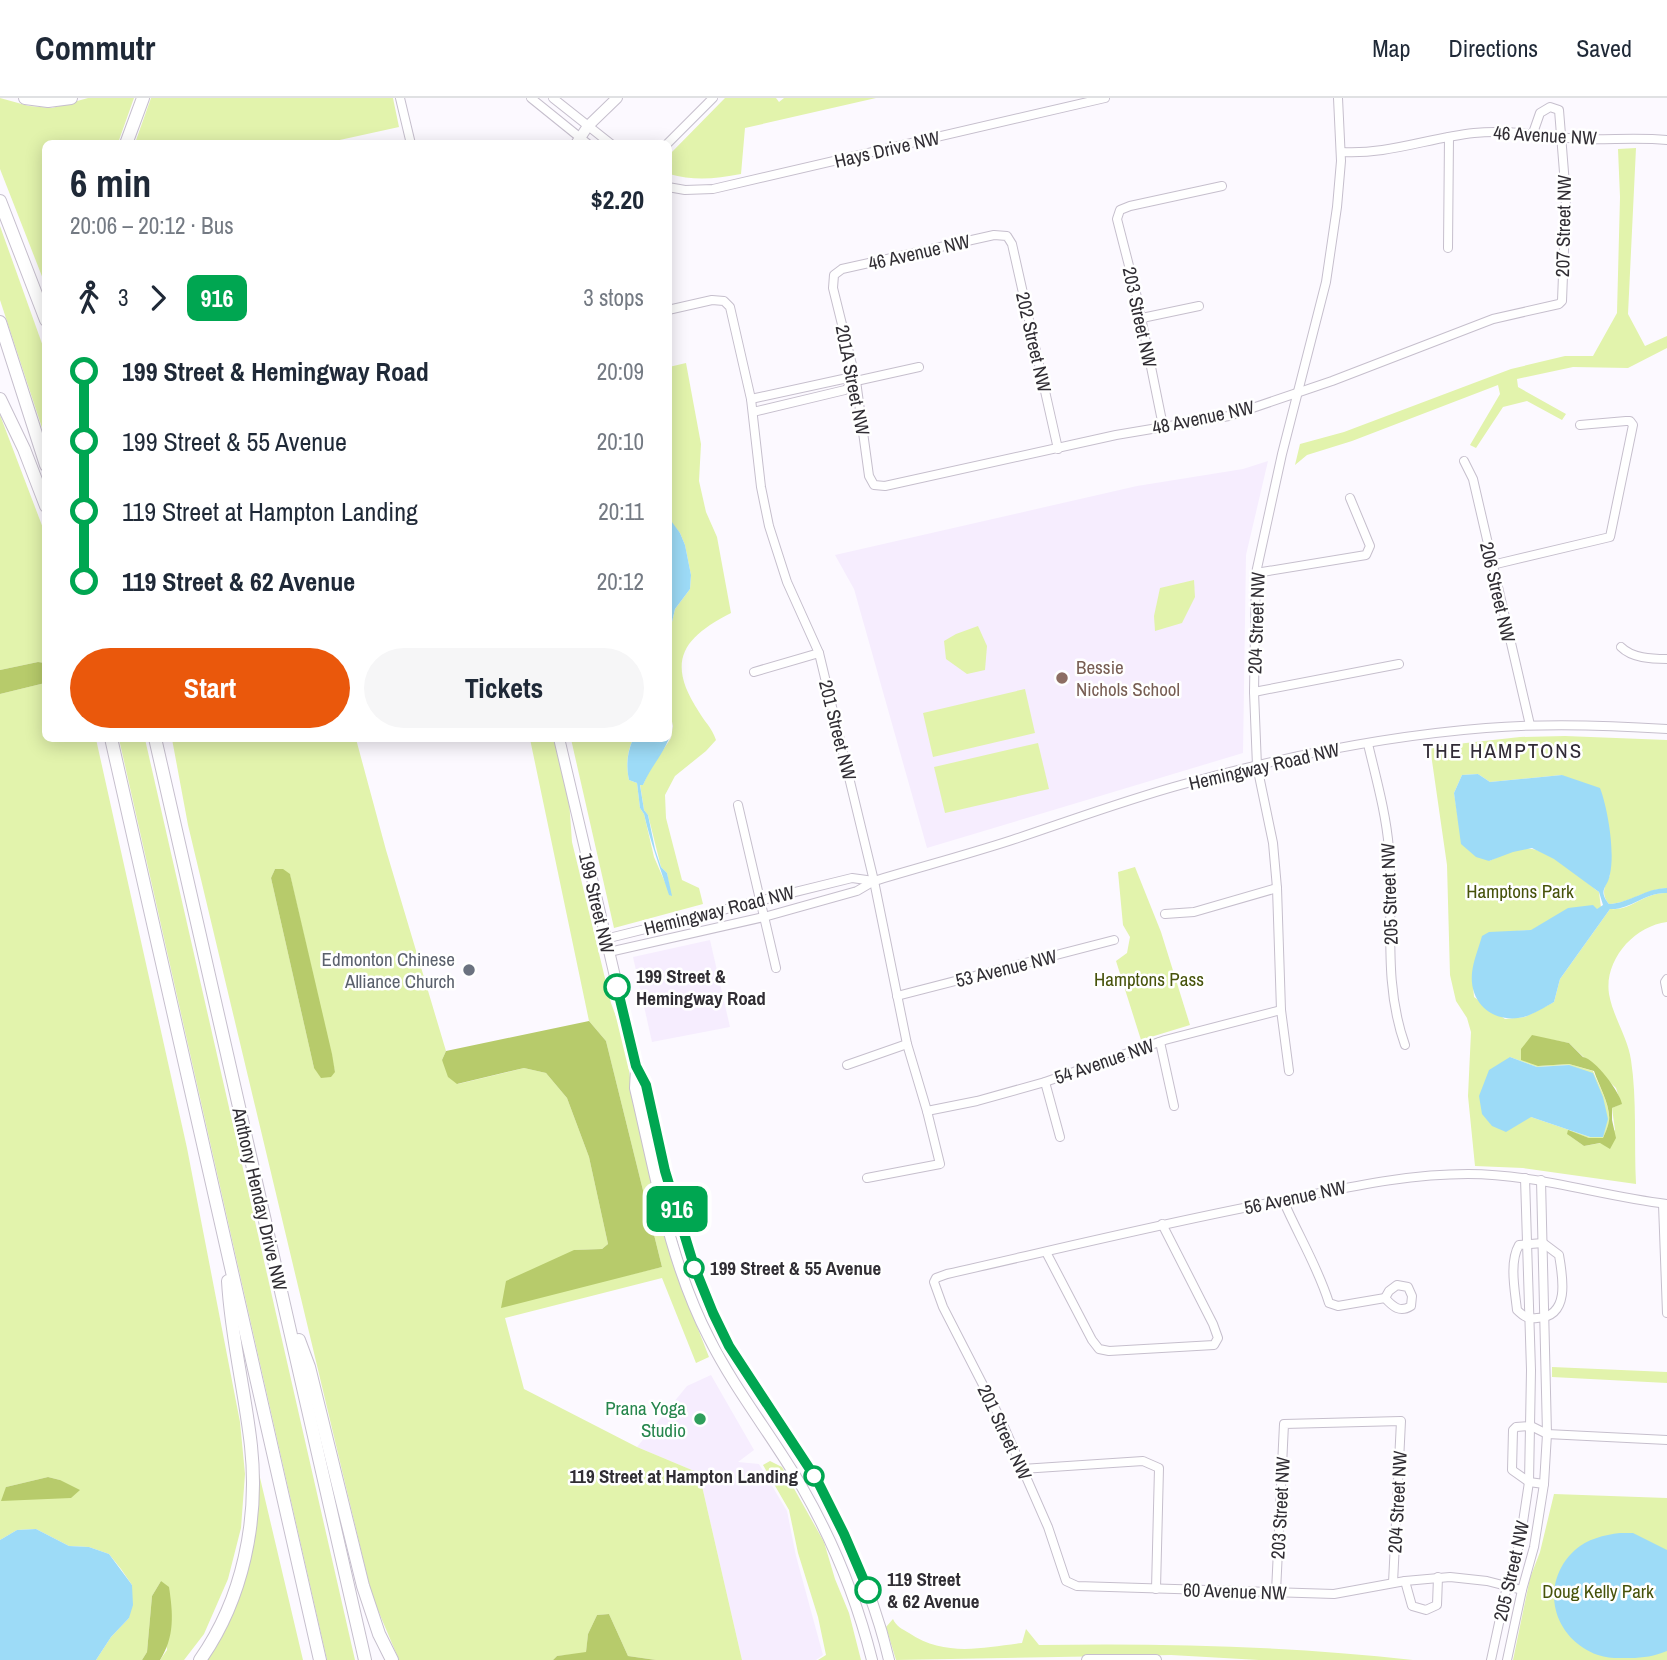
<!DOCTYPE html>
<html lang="en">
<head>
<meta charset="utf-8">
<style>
	:root { --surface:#fff; --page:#f6f6f7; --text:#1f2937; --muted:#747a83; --line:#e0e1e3; --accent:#ea580c }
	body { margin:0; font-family:"Archivo Narrow",sans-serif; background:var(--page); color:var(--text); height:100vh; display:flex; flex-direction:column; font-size:26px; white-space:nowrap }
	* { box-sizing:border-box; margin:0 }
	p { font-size:23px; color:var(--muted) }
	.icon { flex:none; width:38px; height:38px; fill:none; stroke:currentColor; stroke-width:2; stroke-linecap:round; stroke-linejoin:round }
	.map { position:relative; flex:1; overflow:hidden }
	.sheet { position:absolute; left:42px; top:42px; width:630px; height:602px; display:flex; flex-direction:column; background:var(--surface); border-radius:10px; box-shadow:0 4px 18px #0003 }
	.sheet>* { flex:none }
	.badge { padding:0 14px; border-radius:10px; font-size:24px; line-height:46px }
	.map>.badge { position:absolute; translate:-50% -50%; box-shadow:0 0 0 4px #fff }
	.legs { display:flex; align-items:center; gap:10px; height:77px; padding:0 28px; font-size:23px }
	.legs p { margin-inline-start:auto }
	.head { display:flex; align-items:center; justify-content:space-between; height:119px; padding:0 28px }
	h1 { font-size:38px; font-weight:700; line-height:52px }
	.primary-button { display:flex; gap:14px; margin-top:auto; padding:14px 28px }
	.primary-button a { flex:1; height:80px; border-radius:42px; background:var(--accent); color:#fff; font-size:28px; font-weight:700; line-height:80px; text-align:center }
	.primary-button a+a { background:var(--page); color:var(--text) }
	ul { padding:0 28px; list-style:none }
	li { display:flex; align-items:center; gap:24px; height:70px; font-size:26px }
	li i { display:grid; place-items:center; width:10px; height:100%; margin:0 9px; background:currentColor }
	li i::after { content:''; width:18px; height:18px; margin:-9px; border:5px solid; border-radius:50%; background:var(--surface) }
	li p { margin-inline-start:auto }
	li:first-child i { background:linear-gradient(#0000 50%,currentColor 0) }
	li:last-child i { background:linear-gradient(currentColor 50%,#0000 0) }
	header { display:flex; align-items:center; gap:42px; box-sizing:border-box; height:98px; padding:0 35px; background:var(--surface); border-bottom:2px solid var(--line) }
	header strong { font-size:33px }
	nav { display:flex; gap:38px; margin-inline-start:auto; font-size:24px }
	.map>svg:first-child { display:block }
	.built { fill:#f6edfe }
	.green { fill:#e2f3ac; fill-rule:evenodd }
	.forest { fill:#b7cb6b }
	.water { fill:#9ddbf7 }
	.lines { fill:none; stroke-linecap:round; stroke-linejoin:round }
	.minor-casing { stroke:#c6bfcd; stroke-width:10 }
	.major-casing { stroke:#c6bfcd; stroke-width:12 }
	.highway-casing { stroke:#c6bfcd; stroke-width:14 }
	.minor { stroke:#fff; stroke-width:8 }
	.major { stroke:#fff; stroke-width:10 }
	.highway { stroke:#fff; stroke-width:12 }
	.line-1-casing { stroke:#fff; stroke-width:16 }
	.line-1 { stroke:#00a651; stroke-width:10 }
	.education-dot { fill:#8d6e63; stroke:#fff; stroke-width:2.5 }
	.worship-dot { fill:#6b7280; stroke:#fff; stroke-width:2.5 }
	.stop-1-dot { fill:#fff; stroke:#00a651; stroke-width:3.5 }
	.leisure-dot { fill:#2e9e5b; stroke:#fff; stroke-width:2.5 }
	.labels { text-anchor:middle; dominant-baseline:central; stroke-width:5; stroke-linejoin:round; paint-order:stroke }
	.street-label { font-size:19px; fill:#312e34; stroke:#fff }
	.education-label { font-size:19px; fill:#785e54; stroke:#fff; text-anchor:start }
	.park-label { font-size:19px; fill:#47530b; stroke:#fff }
	.worship-label { font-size:19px; fill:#5b616d; stroke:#fff; text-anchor:end }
	.stop-label { font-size:19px; font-weight:bold; fill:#312e34; stroke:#fff; text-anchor:start }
	.leisure-label { font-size:19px; fill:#27864d; stroke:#fff; text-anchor:end }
	.neighbourhood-label { font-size:21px; letter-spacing:2px; fill:#312b36; stroke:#fff }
</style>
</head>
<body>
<header>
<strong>Commutr</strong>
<nav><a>Map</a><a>Directions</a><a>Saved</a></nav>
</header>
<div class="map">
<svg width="1667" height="1562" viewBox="0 0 1667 1562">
	<rect width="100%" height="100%" fill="#fcf9ff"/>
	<g class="built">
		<path d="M1268,363L1246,457L1243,655L927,750L854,491L835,457L1137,388L1243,371Z"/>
		<path d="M710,842L730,929L652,944L633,859Z"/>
		<path d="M711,1277L754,1352L738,1364L759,1366L787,1413L796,1458L823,1557L816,1562H742L699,1375L637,1349L687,1288Z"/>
	</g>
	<g class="green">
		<path d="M0,0L29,8L52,10L88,0H134L118,45L46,46L45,186L0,71Z"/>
		<path d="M151,0H393L399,29L326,45H135Z"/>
		<path d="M725,0H776L779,4L784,0H876L745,30L741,76C715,81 694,83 669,76V57Z"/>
		<path d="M1636,50L1628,216L1645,248L1667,238V250L1628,270L1573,269L1517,281L1518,289L1566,316L1562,322L1527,303L1503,309L1476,350L1470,347L1500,296L1498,287L1352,343L1307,357L1295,367L1300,346L1344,334L1511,271L1565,258H1593L1617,215L1620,99L1618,51Z"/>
		<path d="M0,128L45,254V339L0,202Z"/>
		<path d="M686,265L701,346L699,383L706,414L717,439L731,515C682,540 666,564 699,614C706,626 711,628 716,642L706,653L675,678L665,697L666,720L682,782L699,790L703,806L614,830L571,641H633C627,654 626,667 629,682L637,685L640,710L644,716L654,759L671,798L667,775L661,769L648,717L644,712L640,686L643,687L649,673L671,640L673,628L668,606L669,537L675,511L690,491L691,477L685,447L680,435L668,420L669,269Z"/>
		<path d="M0,317L46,438L45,565L38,564L0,572Z"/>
		<path d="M1194,482L1195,499L1182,525L1155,533L1154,518L1160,490Z"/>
		<path d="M978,528L987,548L985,572L967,576L946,561L944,543L956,536Z"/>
		<path d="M45,585L46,640L96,641L187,1050L240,1324L245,1376L241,1430L228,1481L204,1536L184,1562H160L167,1552L161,1483L152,1498L147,1554L142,1562H96L111,1539L129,1520L132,1487L121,1471L109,1456L89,1449L69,1448L36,1431L17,1432L0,1442V596ZM48,1379L60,1382L48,1401H19L6,1389Z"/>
		<path d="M1025,591L1035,635L933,659L923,615Z"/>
		<path d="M1565,638L1667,642V790C1646,791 1630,805 1609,806C1600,795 1605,788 1610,777L1562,677L1490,684L1478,676L1462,677L1454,695L1458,720L1489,763C1501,758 1519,748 1532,751C1553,754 1582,781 1599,794L1601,810L1544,825L1532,832L1516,833L1472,876L1474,899L1505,921L1525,919L1554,904L1560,881L1610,811C1632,813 1644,794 1667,795V824C1634,828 1604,862 1609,896C1613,919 1628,940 1631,962C1637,1000 1634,1047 1636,1086L1523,1070L1475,1068L1468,998L1471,934L1467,920L1456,903L1450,877L1447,767L1430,649L1520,639ZM1532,938L1569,945L1616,990L1621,1006L1612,1010L1615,1032L1601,1045L1584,1048L1570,1038L1568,1033L1589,1040H1603C1605,1035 1608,1029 1609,1024C1611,1008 1599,988 1593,973L1569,966L1538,968ZM1510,959L1537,969L1569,967L1590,1039L1531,1019Z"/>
		<path d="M119,641H145L355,1562H327Z"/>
		<path d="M172,641H356L386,752L446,953L442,962L458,986L524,970L546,975L567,1000L589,1059L608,1146L602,1151L574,1152L582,1188L662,1169L606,943L589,923L530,641H555L569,702L572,744L611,905L625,943L633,1002L673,1167L709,1259L696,1265L662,1180L505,1220L524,1291L637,1349L699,1375L742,1562H656L628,1558L609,1516L597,1517L588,1536L586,1555L557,1558L553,1562H399L372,1498L188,727ZM275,771L290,777L335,974L314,970L271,780Z"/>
		<path d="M1038,645L1049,691L945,715L934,669Z"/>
		<path d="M1135,769L1161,834L1190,927L1141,942L1116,863L1127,855L1130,839L1123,827L1118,774Z"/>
		<path d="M1552,1269L1667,1274V1285L1552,1279Z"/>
		<path d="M770,1363L782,1369L824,1444L835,1481L849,1515L861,1562H818L826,1557L818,1519L798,1455L789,1412L763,1367Z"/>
		<path d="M257,1367L303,1562H204L237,1494Z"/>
		<path d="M1554,1396L1667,1400V1562H1513L1530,1480L1540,1454Z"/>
		<path d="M893,1521C896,1528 902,1531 909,1535C945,1559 981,1550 1022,1545L1026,1531L1039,1547C1164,1545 1288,1548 1413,1562H1259L1171,1557L896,1562L886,1529Z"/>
	</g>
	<g class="forest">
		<path d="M38,564L45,565V585L0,596V572Z"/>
		<path d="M275,771H283L290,776L332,956L335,974L331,979L321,980L314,970L271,780Z"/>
		<path d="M589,923L606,943L662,1169L501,1210L506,1183L574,1152L602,1151L608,1146L589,1059L567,1000L546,975L524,970L457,986L448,979L442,962L446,953Z"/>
		<path d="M1532,937L1569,945L1583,959C1595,961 1620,994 1622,1006L1612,1010V1022L1616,1040L1610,1051L1600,1045L1584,1048L1567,1036L1568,1032L1589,1040H1603C1605,1035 1608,1029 1609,1023C1611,1008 1599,988 1594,973L1569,966L1538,968L1521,962V951Z"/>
		<path d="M48,1379L60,1382L80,1392L71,1400L1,1403L6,1389Z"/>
		<path d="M161,1483L169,1489C173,1515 175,1539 160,1562H142L147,1554L152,1498Z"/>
		<path d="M609,1516L628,1558L656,1562H553L557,1558L586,1554L588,1536L597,1517Z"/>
	</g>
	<g class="water">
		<path d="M669,420L680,435L685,447L691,477L690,491L675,511L669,537Z"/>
		<path d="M669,606C680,643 656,657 643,687H640L644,712L648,717L655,751L661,769L667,775L672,798L669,797C660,769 651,746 644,716L640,710L637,685L629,682C626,667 627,655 633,641L668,640Z"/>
		<path d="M1478,676L1490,684L1562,677L1600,690C1608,711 1615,754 1610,776C1608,790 1597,791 1609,806C1630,805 1646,790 1667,790V795C1645,794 1631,812 1610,811L1560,881L1554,904C1545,909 1534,916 1524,919C1494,926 1469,906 1472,875C1473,863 1479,849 1482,838L1489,834L1531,832L1568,810L1593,807L1597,811L1603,807L1599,794L1554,761L1532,750L1513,754L1489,763L1476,759L1461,746L1454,695L1462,677Z"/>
		<path d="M1510,959L1537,969L1569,967L1593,975L1603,999L1608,1021L1603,1039H1590L1531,1019L1506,1034L1492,1028L1482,1016L1479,998L1489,972Z"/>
		<path d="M36,1431L69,1448L89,1449L109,1456L132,1487L133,1507L129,1520L111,1539L96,1562H0V1442L17,1432Z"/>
		<path d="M1620,1435H1633L1667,1452V1553C1654,1558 1644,1560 1630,1560C1619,1560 1609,1561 1598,1557C1553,1541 1538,1486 1575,1452C1587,1441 1604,1437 1620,1435Z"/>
	</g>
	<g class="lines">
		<defs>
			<g id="minor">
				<path d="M400,0L411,46"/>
				<path d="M531,0L588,46"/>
				<path d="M553,0L611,46"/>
				<path d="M667,46L713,0"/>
				<path d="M1341,54C1387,57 1428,40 1474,35C1511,31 1544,39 1581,41C1610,42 1638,39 1667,42"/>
				<path d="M668,89L685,92L713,91L1105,0"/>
				<path d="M1448,150L1449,39"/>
				<path d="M668,212L712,202L724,203L730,209L751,301L761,389L769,428L787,484L819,555L874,783L907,946L927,1013L940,1066L867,1080"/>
				<path d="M1142,220L1199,208"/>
				<path d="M751,301L843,281L856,283L919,269"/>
				<path d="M753,314L845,292L856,283"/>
				<path d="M1163,328L1136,195L1117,121L1120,112L1130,108L1222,88"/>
				<path d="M1058,351L1012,146L1007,138L994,137L842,171L834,177L833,190L856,283L869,378L874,387L885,388L1116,337L1229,318L1332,283L1493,221L1559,206L1562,203L1566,99L1559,12L1550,9L1540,15L1533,35"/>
				<path d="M1464,363L1473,381L1530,627"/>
				<path d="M1492,467L1610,439L1633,327L1630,323H1626L1580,327"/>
				<path d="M1256,475L1366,457L1370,448L1350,400"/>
				<path d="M1621,549C1632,560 1651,561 1667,561"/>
				<path d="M754,574L819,555"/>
				<path d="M1254,594L1399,566"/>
				<path d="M1368,646C1376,680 1386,715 1389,751C1394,817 1382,883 1405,947"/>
				<path d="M738,707L776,870"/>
				<path d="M1165,816L1194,814L1277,790"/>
				<path d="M605,841L852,780L874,783"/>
				<path d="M609,854L764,819L857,793L874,783C920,769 966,757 1012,742C1069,723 1125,702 1184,686C1282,659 1385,638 1486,630C1546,625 1607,627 1667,631"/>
				<path d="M1667,881L1665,884L1667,894"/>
				<path d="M897,898L1114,842"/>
				<path d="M1160,944L1174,1008"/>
				<path d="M847,967L907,946"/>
				<path d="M1289,973L1281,912L1277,790L1273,745L1257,668L1254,594L1256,475L1282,356L1326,184L1337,109L1341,63L1338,0"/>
				<path d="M1045,984L1060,1039"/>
				<path d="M927,1013L977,1003L1045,984L1165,942L1281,912"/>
				<path d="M1283,1102C1298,1137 1318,1169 1329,1205L1338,1208L1385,1200"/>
				<path d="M1663,1106L1667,1215"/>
				<path d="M1543,1145L1559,1157C1563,1180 1570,1219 1537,1220C1528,1221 1524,1219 1517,1212C1515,1193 1509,1164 1519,1147Z"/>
				<path d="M1046,1154L1092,1242L1099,1251L1109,1253L1214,1247L1218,1240L1213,1226L1162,1126"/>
				<path d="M1397,1187L1408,1189L1412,1198L1411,1208C1400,1215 1393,1209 1385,1200L1389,1193Z"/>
				<path d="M1022,1371L1143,1363L1159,1370L1156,1491"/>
				<path d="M1544,1386L1529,1384L1512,1372L1513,1332L1516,1329L1531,1328L1547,1336L1667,1342"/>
				<path d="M1405,1483L1412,1508L1426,1512L1437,1507L1438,1479"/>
				<path d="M1522,1492L1487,1483L1450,1479L1405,1483L1334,1496L1077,1488L1066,1483L1048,1429L1001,1322L943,1209L934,1184L936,1180L947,1176C1058,1151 1167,1124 1279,1103C1342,1091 1403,1076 1468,1076C1536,1076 1600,1098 1667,1106"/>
				<path d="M1276,1494L1284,1326L1401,1323L1393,1485"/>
				<path d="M1491,1562L1507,1488L1520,1444L1529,1384L1531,1272L1525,1080"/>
				<path d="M1507,1562L1522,1492L1534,1449L1544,1386L1547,1336L1541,1082"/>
			</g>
			<g id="major">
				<path d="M576,46L588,28L617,0"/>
				<path d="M559,640L636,968C653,1000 656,1036 665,1071C677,1120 692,1171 714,1217C732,1259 762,1296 787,1334C832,1405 870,1480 889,1562"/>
				<path d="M636,971L635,990C655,1074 669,1163 709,1240C735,1292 773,1339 802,1389C833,1443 857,1502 872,1562"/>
				<path d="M1087,1562H1156"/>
			</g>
			<g id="highway">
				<path d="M25,0L48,3L71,0"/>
				<path d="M126,46L143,0"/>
				<path d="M0,103L46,222"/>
				<path d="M0,224L46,367"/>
				<path d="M0,301L24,351L46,408"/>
				<path d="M111,640L320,1562"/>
				<path d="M155,640L365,1562"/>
				<path d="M299,1242L309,1269L363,1488L379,1536L392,1562"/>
				<path d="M200,1562C243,1501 259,1422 251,1348C245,1293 231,1239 228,1183"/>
			</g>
		</defs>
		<use href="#minor" class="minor-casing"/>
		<use href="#major" class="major-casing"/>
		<use href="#highway" class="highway-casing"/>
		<use href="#minor" class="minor"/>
		<use href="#major" class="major"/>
		<use href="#highway" class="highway"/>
	</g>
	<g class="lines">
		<defs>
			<path id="line-1" d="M617,889L636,968L646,987L665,1073L694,1168L713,1215L729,1248L817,1382L844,1436L868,1492"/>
		</defs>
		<use href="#line-1" class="line-1-casing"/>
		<use href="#line-1" class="line-1"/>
	</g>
	<circle class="education-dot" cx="1062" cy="580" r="7"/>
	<circle class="worship-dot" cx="469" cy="872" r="7"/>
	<g class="stop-1-dot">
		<circle cx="617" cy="889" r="12"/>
		<circle cx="694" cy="1170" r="9"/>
		<circle cx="814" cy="1378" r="9"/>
		<circle cx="868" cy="1492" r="12"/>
	</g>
	<circle class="leisure-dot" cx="700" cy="1321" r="7"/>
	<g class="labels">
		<g class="street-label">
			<text transform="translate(1545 37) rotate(3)">46 Avenue NW</text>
			<text transform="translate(887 51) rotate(-13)">Hays Drive NW</text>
			<text transform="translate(1563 128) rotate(-89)">207 Street NW</text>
			<text transform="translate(919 154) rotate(-13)">46 Avenue NW</text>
			<text transform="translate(1140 219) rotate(78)">203 Street NW</text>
			<text transform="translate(1034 244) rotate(77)">202 Street NW</text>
			<text transform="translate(853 282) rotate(79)">201A Street NW</text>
			<text transform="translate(1203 319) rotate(-12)">48 Avenue NW</text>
			<text transform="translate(1498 494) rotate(77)">206 Street NW</text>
			<text transform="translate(1256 525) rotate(-88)">204 Street NW</text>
			<text transform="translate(838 632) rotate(76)">201 Street NW</text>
			<text transform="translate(1264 668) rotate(-13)">Hemingway Road NW</text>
			<text transform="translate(1389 796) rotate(-92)">205 Street NW</text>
			<text transform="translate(597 805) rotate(77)">199 Street NW</text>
			<text transform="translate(719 812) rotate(-14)">Hemingway Road NW</text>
			<text transform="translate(1006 870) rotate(-14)">53 Avenue NW</text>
			<text transform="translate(1104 963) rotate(-19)">54 Avenue NW</text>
			<text transform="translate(1295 1099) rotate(-12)">56 Avenue NW</text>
			<text transform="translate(260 1101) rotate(77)">Anthony Henday Drive NW</text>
			<text transform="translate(1005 1334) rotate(65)">201 Street NW</text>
			<text transform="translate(1397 1404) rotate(-87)">204 Street NW</text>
			<text transform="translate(1280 1410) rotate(-87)">203 Street NW</text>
			<text transform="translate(1511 1473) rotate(-77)">205 Street NW</text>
			<text transform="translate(1235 1493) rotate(2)">60 Avenue NW</text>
		</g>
		<g class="education-label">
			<text x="1076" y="569">Bessie<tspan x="1076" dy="22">Nichols School</tspan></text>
		</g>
		<g class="park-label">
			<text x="1520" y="793">Hamptons Park</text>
			<text x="1149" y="881">Hamptons Pass</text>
			<text x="1598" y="1493">Doug Kelly Park</text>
		</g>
		<g class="worship-label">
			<text x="455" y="861">Edmonton Chinese<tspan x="455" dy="22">Alliance Church</tspan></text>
		</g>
		<g class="stop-label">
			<text x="636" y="878">199 Street &amp;<tspan x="636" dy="22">Hemingway Road</tspan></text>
			<text x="710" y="1170">199 Street &amp; 55 Avenue</text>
			<text x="798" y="1378" text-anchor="end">119 Street at Hampton Landing</text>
			<text x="887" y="1481">119 Street<tspan x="887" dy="22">&amp; 62 Avenue</tspan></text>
		</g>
		<g class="leisure-label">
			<text x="686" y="1310">Prana Yoga<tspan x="686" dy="22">Studio</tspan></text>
		</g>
		<g class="neighbourhood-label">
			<text x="1503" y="652">THE HAMPTONS</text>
		</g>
	</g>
</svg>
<b class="badge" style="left:677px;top:1111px;background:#00a651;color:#fff">916</b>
<section class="sheet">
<div class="head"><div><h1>6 min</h1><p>20:06 – 20:12 · Bus</p></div><b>$2.20</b></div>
<div class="legs"><svg class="icon" aria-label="walk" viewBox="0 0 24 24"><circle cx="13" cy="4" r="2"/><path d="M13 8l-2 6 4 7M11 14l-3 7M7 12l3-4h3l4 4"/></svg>3<svg class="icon" aria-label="forward" viewBox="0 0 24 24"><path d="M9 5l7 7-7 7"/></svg><b class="badge" style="background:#00a651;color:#fff">916</b><p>3 stops</p></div>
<ul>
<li><i style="color:#00a651"></i><b>199 Street &amp; Hemingway Road</b><p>20:09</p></li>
<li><i style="color:#00a651"></i><span>199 Street &amp; 55 Avenue</span><p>20:10</p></li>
<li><i style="color:#00a651"></i><span>119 Street at Hampton Landing</span><p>20:11</p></li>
<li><i style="color:#00a651"></i><b>119 Street &amp; 62 Avenue</b><p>20:12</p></li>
</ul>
<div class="primary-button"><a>Start</a><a>Tickets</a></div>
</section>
</div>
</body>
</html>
